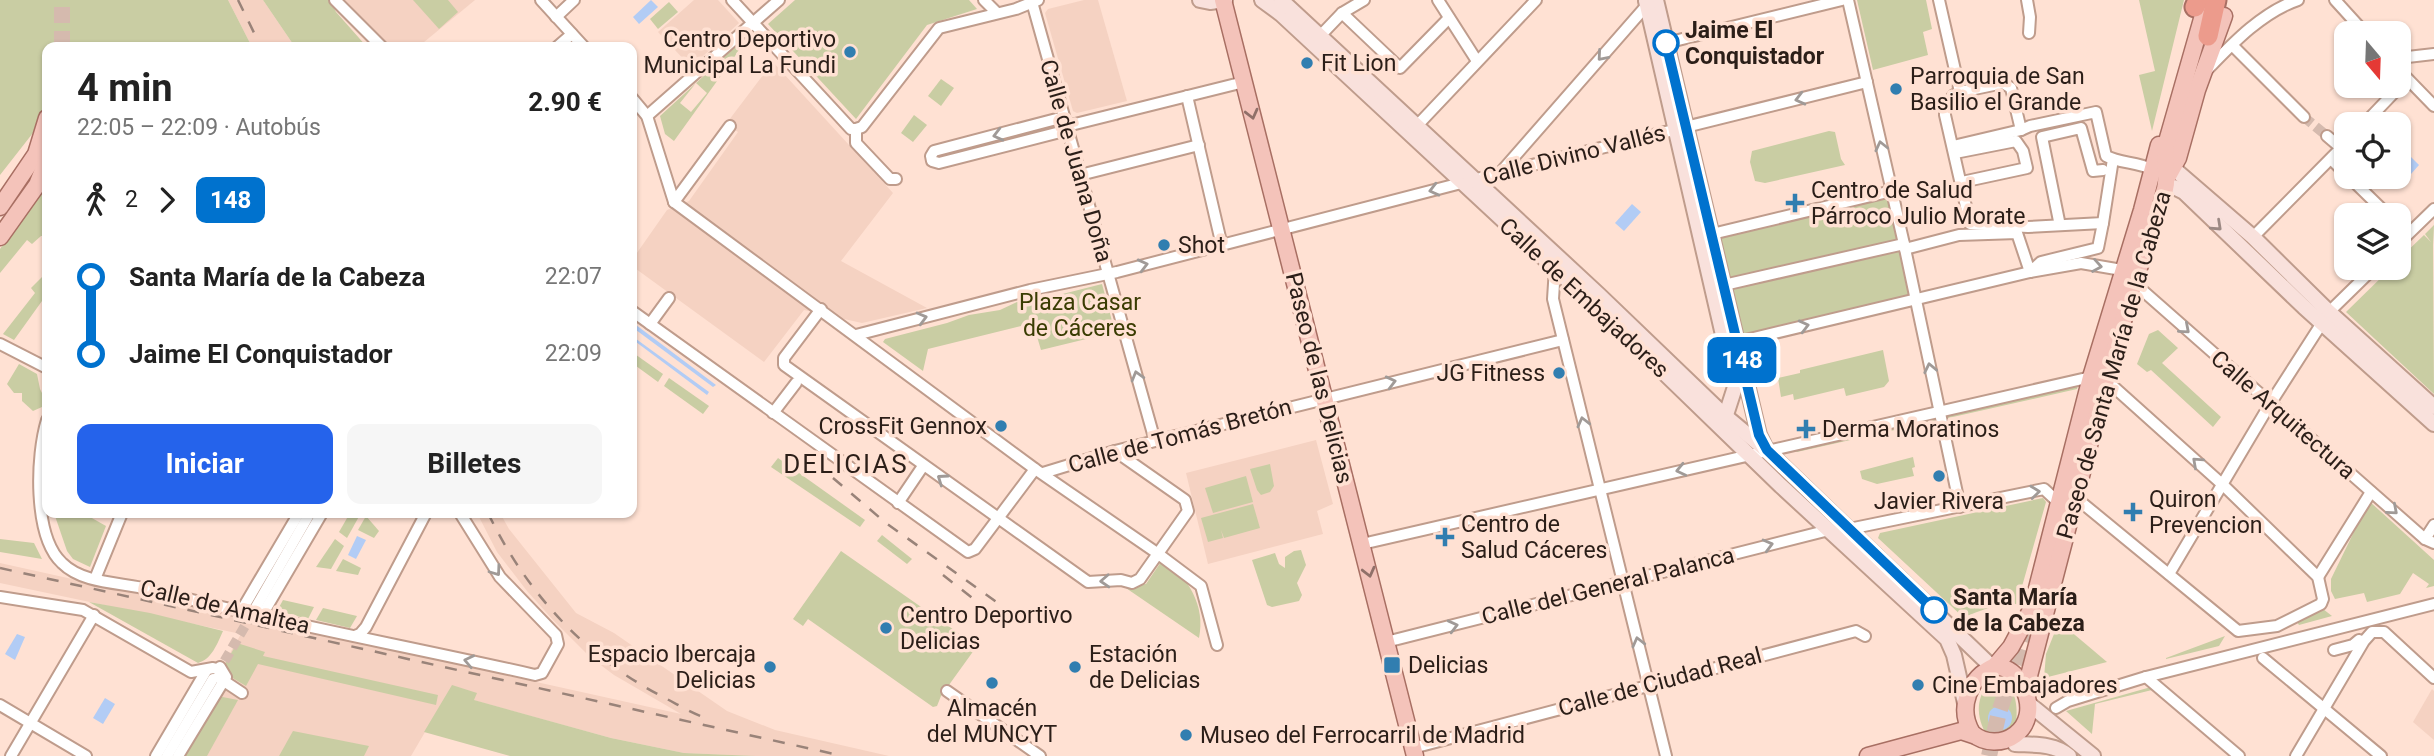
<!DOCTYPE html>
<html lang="es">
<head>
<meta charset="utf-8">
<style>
	:root { --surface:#fff; --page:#f6f6f6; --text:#222; --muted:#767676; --accent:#2563eb }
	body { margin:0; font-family:Roboto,sans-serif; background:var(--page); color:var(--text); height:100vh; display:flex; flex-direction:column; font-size:26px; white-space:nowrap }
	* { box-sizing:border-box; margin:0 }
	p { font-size:23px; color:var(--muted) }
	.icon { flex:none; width:38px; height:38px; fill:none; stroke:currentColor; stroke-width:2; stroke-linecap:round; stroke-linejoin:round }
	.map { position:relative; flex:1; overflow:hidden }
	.panel { position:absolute; left:42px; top:42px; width:595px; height:476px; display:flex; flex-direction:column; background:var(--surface); border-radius:14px; box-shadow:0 2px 5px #0004 }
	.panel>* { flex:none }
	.badge { padding:0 14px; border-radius:10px; font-size:24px; line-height:46px }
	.needle { width:46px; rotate:161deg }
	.controls { position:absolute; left:2334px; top:21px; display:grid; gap:14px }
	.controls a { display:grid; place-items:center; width:77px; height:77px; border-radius:14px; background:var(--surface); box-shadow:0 2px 5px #0004; font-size:35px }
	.map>.badge { position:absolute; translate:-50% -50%; box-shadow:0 0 0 4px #fff }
	.legs { display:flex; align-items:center; gap:10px; height:77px; padding:0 35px; font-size:23px }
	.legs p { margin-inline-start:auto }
	.headline { display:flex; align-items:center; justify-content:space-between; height:119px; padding:0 35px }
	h1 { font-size:38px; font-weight:700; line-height:52px }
	.cta { display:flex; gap:14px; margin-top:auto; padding:14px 35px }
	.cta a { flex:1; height:80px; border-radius:14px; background:var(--accent); color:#fff; font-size:28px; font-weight:700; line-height:80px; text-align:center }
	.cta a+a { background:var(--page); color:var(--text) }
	ul { padding:0 35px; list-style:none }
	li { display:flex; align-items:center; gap:24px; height:77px; font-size:26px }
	li i { display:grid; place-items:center; width:10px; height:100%; margin:0 9px; background:currentColor }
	li i::after { content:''; width:18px; height:18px; margin:-9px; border:5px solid; border-radius:50%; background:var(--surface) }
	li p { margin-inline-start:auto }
	li:first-child i { background:linear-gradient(#0000 50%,currentColor 0) }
	li:last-child i { background:linear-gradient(currentColor 50%,#0000 0) }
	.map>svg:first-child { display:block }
	.built { fill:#f5d2c2 }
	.green { fill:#c9cda3; fill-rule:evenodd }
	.water { fill:#b2ccf5 }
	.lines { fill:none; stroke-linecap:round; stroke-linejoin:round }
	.street-tunnel { stroke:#d5baae; stroke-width:10; stroke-dasharray:10 5; stroke-linecap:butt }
	.primary-tunnel { stroke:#d5baae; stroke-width:16; stroke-dasharray:16 8; stroke-linecap:butt }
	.street-casing { stroke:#bf9c8c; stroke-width:14 }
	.secondary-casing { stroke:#bf9c8c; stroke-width:18 }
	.primary-casing { stroke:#a86f63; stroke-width:19 }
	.highway-casing { stroke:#a86f63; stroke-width:23 }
	.street { stroke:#fff; stroke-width:10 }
	.secondary { stroke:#f9e1dc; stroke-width:14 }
	.primary { stroke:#f4c3ba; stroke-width:16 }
	.highway { stroke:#ec9b8c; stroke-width:19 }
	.rail { stroke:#998379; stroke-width:2.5; stroke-dasharray:12 12; stroke-linecap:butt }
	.oneway { stroke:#a09a97 }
	.oneway2 { stroke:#907069 }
	.oneway3 { stroke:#9c8984 }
	.line-1-casing { stroke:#fff; stroke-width:16 }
	.line-1 { stroke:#0072ce; stroke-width:10 }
	.stop-1-dot { fill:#fff; stroke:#0072ce; stroke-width:3.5 }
	.poi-dot { fill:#317eb0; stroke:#ffe1d3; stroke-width:2.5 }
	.labels { text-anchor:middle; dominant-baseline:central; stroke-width:7; stroke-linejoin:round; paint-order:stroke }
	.stop-label { font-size:23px; font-weight:bold; fill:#2b1e18; stroke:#ffe1d3; text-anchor:start }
	.poi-label { font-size:23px; fill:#2b1e18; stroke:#ffe1d3; text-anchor:start }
	.street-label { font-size:23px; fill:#2b1e18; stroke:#ffe1d3 }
	.park-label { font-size:23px; fill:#3a3c02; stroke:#ffe1d3 }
	.quarter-label { font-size:26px; letter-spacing:2px; fill:#2b1e18; stroke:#ffe1d3 }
</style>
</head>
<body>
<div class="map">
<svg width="2434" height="756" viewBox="0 0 2434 756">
	<rect width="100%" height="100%" fill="#ffe1d3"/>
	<g class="built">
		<path d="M228,0H263L295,47H252Z"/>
		<path d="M342,0H475L418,47H391Z"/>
		<path d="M694,0H718L739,23L691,67L658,32Z"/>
		<path d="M1084,0H1098L1127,101L1077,113L1073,111L1045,13L1048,9Z"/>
		<path d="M773,62L893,193L841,261L927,308L862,323L804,310L764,362L632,266V260L667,210L689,201L738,132L726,124Z"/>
		<path d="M1316,440L1333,504L1317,511L1323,534L1208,564L1186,473Z"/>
		<path d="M477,513H500L509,529L576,613L614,633L727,711L775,730L889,756H756L684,753L611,738L473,700L476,694L452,686L411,756H171L241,634L0,583V563L681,714L614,675L590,657L554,621L527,591L497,552Z"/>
		<path d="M2432,689L2434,691V740L2413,722Z"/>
	</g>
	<g class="green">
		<path d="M0,0H228L252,47H47V115L0,175Z"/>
		<path d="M263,0H330L336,12L367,47H295Z"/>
		<path d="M413,0H448L458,12L439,29Z"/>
		<path d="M795,0H969L977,9L927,25L856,119L768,24Z"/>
		<path d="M1857,0H1926L1932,29L1923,32L1928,55L1873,70Z"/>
		<path d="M2139,0H2184L2152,131L2139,75L2155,71Z"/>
		<path d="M669,2L678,12L658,29L650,19Z"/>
		<path d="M742,41L743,43L735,56L674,141L665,134L660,116ZM696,83L707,93L691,112L680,103Z"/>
		<path d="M941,79L954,88L941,106L928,96Z"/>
		<path d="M914,115L927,125L913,142L901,133Z"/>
		<path d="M1829,131L1835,132L1841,159L1845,165L1765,183L1755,181L1750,162L1752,151Z"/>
		<path d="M47,181V236H41L32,244L27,240L0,273V249Z"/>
		<path d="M1892,191L1915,298L1737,342L1712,234Z"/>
		<path d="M2434,225L2433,245L2434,394L2346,312L2391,268H2399V259L2424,235L2431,242L2425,234Z"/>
		<path d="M47,272V294L14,340L3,334L35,293L31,288Z"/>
		<path d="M1102,284L1115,332L1041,350L1033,323L928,349L923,371L883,342L885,339L947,323L969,315L1000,310L1017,302L1027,303Z"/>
		<path d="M2158,330L2178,348L2162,363L2221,417L2213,427L2151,370L2147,372L2137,364L2149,334Z"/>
		<path d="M1883,350L1889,381L1884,387L1846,396L1844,388L1794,400L1793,394L1781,397L1778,378L1800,373V370Z"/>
		<path d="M632,352L663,374L658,382L632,363Z"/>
		<path d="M19,364L37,374L40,389L45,399L42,407L33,411L22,401V393H14L7,384Z"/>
		<path d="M2080,376L2077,389L1797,452L1780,442Z"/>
		<path d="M669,378L709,406L703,414L664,386Z"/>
		<path d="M1913,457L1915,467L1912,468L1914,476L1877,484L1862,479L1860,471Z"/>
		<path d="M778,458L865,520L860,527L771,467Z"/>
		<path d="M1270,464L1274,486L1270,492L1261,495L1257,490L1250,469Z"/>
		<path d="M1246,476L1253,502L1213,513L1205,488Z"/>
		<path d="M2043,498L2046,502L2017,604C1998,605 1980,609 1964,618L1878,538L1880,533Z"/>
		<path d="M2369,501L2434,560V586L2426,588L2429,584L2413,573L2400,594L2367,602L2364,593L2335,599L2331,591V579Z"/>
		<path d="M1253,504L1260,528L1224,538L1221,530L1223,538L1208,542L1201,518Z"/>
		<path d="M54,513H83L106,526L90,567L73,559L67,551Z"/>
		<path d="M350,513H361L347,538L339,532Z"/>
		<path d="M366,516L379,531L374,538L358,530Z"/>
		<path d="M882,535L912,559L907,564L877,541Z"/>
		<path d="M0,539L34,543L42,559L0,552Z"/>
		<path d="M335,539L344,546L331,569L316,567Z"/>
		<path d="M1301,550L1306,565L1297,583L1302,595L1299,601L1272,607L1267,605L1252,560L1275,553L1279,564L1285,568V557L1294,551Z"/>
		<path d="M841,551L977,646L941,696L937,706L933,707L808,619L803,626L793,619Z"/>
		<path d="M343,559L361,568L358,575L336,571Z"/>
		<path d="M1163,559C1188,577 1206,606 1199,638L1123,586L1146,584Z"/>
		<path d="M283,600L314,607L308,619L277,611Z"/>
		<path d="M89,602L150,613L223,631C217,644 212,659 198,663Z"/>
		<path d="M323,608L357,616L350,628L316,620Z"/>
		<path d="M2323,609L2332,616L2299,625L2297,622Z"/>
		<path d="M2058,624H2062L2107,662L2044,678L2046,654Z"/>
		<path d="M2225,636L2219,646L2166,659V658Z"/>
		<path d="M237,643L265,652L263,656L438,695L436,705L258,664L246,686L221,671Z"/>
		<path d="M1996,680C2016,682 2018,707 2016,722L2003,738L1985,732C1975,714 1976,690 1996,680Z"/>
		<path d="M452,685L477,693L474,700L611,738L684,753L756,756H510L424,732Z"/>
		<path d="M2151,687L2152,690L2095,704L2092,734L2066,711Z"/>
		<path d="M207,694L238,700L207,756H171Z"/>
		<path d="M293,731L369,746L364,756H279Z"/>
	</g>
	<g class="water">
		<path d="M651,0L658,7L639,24L633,17Z"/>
		<path d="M2403,149L2419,165L2411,174L2399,163V153Z"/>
		<path d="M1632,204L1641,212L1624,231L1615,223Z"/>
		<path d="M632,322L716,385L713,387L632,327Z"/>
		<path d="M632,336L709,392L707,395L632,339Z"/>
		<path d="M357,536L366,540L356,559L348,555Z"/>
		<path d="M17,634L25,637L15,660L5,654Z"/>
		<path d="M105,698L115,704L103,724L93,718Z"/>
		<circle cx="2000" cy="718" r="12"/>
	</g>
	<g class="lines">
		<g class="street-tunnel">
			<path d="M2304,117L2327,136"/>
			<path d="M217,674L256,607"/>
		</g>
		<g class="primary-tunnel">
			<path d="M62,47V0"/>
			<path d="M1989,756L1999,712L2033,615"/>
		</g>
		<defs>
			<g id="street">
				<path d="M335,0L382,47"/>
				<path d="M541,0L584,47"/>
				<path d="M732,0L851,129H856"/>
				<path d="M984,0L997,13"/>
				<path d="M1438,0L1477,61"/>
				<path d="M1848,0L1904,244L1960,507"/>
				<path d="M1939,0L1960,92"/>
				<path d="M2027,0L2030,17L2029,33"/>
				<path d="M2335,0L2365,33"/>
				<path d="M1032,2L1155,441"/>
				<path d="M1342,13L1400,68L1449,18"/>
				<path d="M556,17L574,0"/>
				<path d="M1320,36L1342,13L1364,0"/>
				<path d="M1661,40L1666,43L1842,0"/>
				<path d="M2233,46L2304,117"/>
				<path d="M557,47L572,34"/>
				<path d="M2399,58L2434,54"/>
				<path d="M2399,70L2434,106"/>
				<path d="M2206,71C2232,44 2262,12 2298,0"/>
				<path d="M1187,96L1222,246"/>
				<path d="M632,98L647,116L674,202"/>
				<path d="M647,116L779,0"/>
				<path d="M1064,117L934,151L931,156L932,161L939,163L1068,130"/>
				<path d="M2364,124L2407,79"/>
				<path d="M1067,126L1244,82"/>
				<path d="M856,129L862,127L939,28L1016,9L1038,0"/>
				<path d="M856,129V143L890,179H896"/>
				<path d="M1412,131L1536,0"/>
				<path d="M2327,136L2341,148"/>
				<path d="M1953,146L2021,130"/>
				<path d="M1955,153L2016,141L2023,151L2027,168L1962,182"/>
				<path d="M2113,159L2103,223L2028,227L1970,224L1945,115V106L1954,95L1960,92L2003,83L2011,88L2021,130L2030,126L2096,112L2106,156C2119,163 2136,162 2152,169"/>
				<path d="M2331,159L2347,175"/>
				<path d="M1500,173L1647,5"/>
				<path d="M1080,175L1199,145"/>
				<path d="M2349,177L2388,215"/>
				<path d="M674,202L1035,469L1157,553L1201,586L1217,645"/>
				<path d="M674,202L730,126"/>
				<path d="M2059,221L2042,137L2081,128L2093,171L2103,170"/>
				<path d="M2253,237L2347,142"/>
				<path d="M1705,238L1712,234L1892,191"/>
				<path d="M2399,243L2434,209"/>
				<path d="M1905,249L1959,235L2017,233L2030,272L2041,262L2098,248L2103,223"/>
				<path d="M1555,268L1553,299L1666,756"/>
				<path d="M2134,283L2425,539L2434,543"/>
				<path d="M1724,285L1904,244"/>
				<path d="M821,309L784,358V365L1088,582L1121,580L1132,583L1140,579L1188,511L1185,500L1115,451"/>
				<path d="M632,311L968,552L975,549L1035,469"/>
				<path d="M650,324L669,298"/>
				<path d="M856,335L1030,290L1117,272L1500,173L1867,82"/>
				<path d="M1732,341L1737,342L2030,272L2081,263L2122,270"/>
				<path d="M0,344L47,368"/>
				<path d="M773,413L796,383"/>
				<path d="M47,420C36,455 33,536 62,563C84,585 124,582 152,590C279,623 408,646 535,675L542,673L558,644L556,635L500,577L460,513"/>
				<path d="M1043,473L1115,451L1563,340"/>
				<path d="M898,503L921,469"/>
				<path d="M1849,529L2044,489L2058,502"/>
				<path d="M2425,539L2434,525"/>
				<path d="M1362,544L2091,377L2106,380L2223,485L2318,577L2323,599L2321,604L2277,626L2238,631L2076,498"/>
				<path d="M2169,574L2270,404L2329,312L2374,268"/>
				<path d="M2318,577L2371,492"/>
				<path d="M95,579L122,513"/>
				<path d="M0,597L83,610L191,672L213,668L221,670"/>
				<path d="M256,607L310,513"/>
				<path d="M240,613L299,513"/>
				<path d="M261,617L322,513"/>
				<path d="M355,636L360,634L366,627L426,513"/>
				<path d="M1386,642L1829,530"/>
				<path d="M2334,650L2353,645L2359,640"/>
				<path d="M2263,658L2381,756"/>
				<path d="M218,677L242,693"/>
				<path d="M2146,677L2239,756"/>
				<path d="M947,691L1040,756"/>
				<path d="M0,705L86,756"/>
				<path d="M2056,708L2068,701L2146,677L2434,604"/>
				<path d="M1413,748L1856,631L1865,636"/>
				<path d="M11,756L94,615"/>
				<path d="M156,756L206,671"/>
				<path d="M167,756L213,679"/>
				<path d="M178,756L226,677L220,667"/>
				<path d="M2296,756L2364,641L2372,632H2384L2434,678"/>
			</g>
			<g id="secondary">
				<path d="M1200,0L1210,2L1225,0"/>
				<path d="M1262,0L1281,14L1589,300L1781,486L1947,639L1954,655L1965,703"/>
				<path d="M1281,0L1599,295L1724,415L1767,451L1992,667"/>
				<path d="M1656,0L1759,435L1766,449"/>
				<path d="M1646,1L1735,387L1723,424"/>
				<path d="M2173,168L2253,237L2329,312L2434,407"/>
				<path d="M2165,189L2174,187L2184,192L2304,307L2434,424"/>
				<path d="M2029,704L2093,756"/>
				<path d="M2015,744C2033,745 2054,743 2069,756"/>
			</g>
			<g id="primary">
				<path d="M1223,0L1415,756"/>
				<path d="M2168,176L2178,158L2197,90L2224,16"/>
				<path d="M0,207L36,154L47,118"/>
				<path d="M0,237L37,185L47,160"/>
				<path d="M1995,666L2011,647L2032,608L2091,377L2142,210L2159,145"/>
				<path d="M1995,666C2009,668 2017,674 2023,687C2044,730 1998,756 1972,733C1957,708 1969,677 1995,666Z"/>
				<path d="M2025,691L2106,380L2134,283L2165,189C2169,174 2163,161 2166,145L2206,5"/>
				<path d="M1868,756L1961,731L1973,735"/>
			</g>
			<g id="highway">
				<path d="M2195,7L2198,0"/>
				<path d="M2208,36L2216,0"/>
			</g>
		</defs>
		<use href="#street" class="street-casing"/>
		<use href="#secondary" class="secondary-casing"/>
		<use href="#primary" class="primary-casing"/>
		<use href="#highway" class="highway-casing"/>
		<use href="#street" class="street"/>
		<use href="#secondary" class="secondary"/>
		<use href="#primary" class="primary"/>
		<use href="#highway" class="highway"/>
		<g class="rail">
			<path d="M238,0L261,47"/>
			<path d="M833,478L886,523L1005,608"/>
			<path d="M488,513C526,592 584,656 663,697C677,704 691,713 706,718"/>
			<path d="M0,568L843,756"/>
			<path d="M943,575L998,618"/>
		</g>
	</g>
	<defs><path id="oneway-chevron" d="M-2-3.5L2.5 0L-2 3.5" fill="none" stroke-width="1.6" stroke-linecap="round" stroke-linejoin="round" transform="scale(1.75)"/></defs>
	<g class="oneway">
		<use href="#oneway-chevron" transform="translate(1602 56) rotate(131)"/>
		<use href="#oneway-chevron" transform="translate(1800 99) rotate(166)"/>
		<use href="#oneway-chevron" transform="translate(998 135) rotate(166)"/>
		<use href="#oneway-chevron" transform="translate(1881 146) rotate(-103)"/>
		<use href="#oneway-chevron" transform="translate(1434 190) rotate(166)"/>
		<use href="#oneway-chevron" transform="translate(1143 265) rotate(-14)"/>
		<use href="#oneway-chevron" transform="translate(2097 266) rotate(10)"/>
		<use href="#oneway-chevron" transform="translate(922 318) rotate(-15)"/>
		<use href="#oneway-chevron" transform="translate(1804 326) rotate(-14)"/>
		<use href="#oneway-chevron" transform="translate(2185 329) rotate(41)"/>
		<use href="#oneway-chevron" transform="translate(1930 368) rotate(-102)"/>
		<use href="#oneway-chevron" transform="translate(1137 376) rotate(-106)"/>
		<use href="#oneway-chevron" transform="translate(1391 382) rotate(-14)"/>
		<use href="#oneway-chevron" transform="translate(1583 422) rotate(-104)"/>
		<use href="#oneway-chevron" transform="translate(2197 462) rotate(-138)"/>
		<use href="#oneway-chevron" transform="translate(1681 470) rotate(167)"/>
		<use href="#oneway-chevron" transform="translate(942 479) rotate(-145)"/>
		<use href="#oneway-chevron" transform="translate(2035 492) rotate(-6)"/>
		<use href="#oneway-chevron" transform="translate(2393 510) rotate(41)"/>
		<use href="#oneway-chevron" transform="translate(1768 545) rotate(-15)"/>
		<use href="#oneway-chevron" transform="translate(496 571) rotate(54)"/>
		<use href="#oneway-chevron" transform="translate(1105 581) rotate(177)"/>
		<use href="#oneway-chevron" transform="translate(1453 626) rotate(-14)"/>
		<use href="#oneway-chevron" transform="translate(1638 642) rotate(-104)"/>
		<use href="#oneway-chevron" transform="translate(469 661) rotate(-168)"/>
	</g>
	<g class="oneway2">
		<use href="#oneway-chevron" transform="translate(1252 114) rotate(76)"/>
		<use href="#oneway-chevron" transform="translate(1369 572) rotate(76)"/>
	</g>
	<use class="oneway3" href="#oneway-chevron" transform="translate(2217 226) rotate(43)"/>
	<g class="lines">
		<defs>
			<path id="line-1" d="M1666,43L1759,435L1767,450L1934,610"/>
		</defs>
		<use href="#line-1" class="line-1-casing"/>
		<use href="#line-1" class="line-1"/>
	</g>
	<g class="stop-1-dot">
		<circle cx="1666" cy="43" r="12"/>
		<circle cx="1934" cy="610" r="12"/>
	</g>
	<g class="poi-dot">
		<circle cx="850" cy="52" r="7"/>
		<circle cx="1307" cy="63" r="7"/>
		<circle cx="1896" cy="89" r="7"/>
		<path d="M1791.5 192.5h7v7h7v7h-7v7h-7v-7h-7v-7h7z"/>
		<circle cx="1164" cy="245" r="7"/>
		<circle cx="1559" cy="373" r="7"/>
		<circle cx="1001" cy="426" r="7"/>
		<path d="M1802.5 418.5h7v7h7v7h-7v7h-7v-7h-7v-7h7z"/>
		<circle cx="1939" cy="476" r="7"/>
		<path d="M2129.5 501.5h7v7h7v7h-7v7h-7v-7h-7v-7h7z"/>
		<path d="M1441.5 526.5h7v7h7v7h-7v7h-7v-7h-7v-7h7z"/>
		<circle cx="886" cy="628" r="7"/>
		<rect x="1383" y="656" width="18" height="18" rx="3.5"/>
		<circle cx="770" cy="667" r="7"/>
		<circle cx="1075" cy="667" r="7"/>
		<circle cx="992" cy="683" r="7"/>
		<circle cx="1918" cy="685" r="7"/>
		<circle cx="1186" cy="735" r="7"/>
	</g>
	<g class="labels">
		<g class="stop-label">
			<text x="1685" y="30">Jaime El<tspan x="1685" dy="26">Conquistador</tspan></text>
			<text x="1953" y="597">Santa María<tspan x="1953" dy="26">de la Cabeza</tspan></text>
		</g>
		<g class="poi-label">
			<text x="836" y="39" text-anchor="end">Centro Deportivo<tspan x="836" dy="26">Municipal La Fundi</tspan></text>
			<text x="1321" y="63">Fit Lion</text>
			<text x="1910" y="76">Parroquia de San<tspan x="1910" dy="26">Basilio el Grande</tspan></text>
			<text x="1811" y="190">Centro de Salud<tspan x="1811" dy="26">Párroco Julio Morate</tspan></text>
			<text x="1178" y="245">Shot</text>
			<text x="1545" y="373" text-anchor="end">JG Fitness</text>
			<text x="987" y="426" text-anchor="end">CrossFit Gennox</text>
			<text x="1822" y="429">Derma Moratinos</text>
			<text x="2149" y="499">Quiron<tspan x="2149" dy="26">Prevencion</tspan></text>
			<text x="1939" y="501" text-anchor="middle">Javier Rivera</text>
			<text x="1461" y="524">Centro de<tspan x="1461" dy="26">Salud Cáceres</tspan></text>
			<text x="900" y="615">Centro Deportivo<tspan x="900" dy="26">Delicias</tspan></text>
			<text x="756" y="654" text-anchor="end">Espacio Ibercaja<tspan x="756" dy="26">Delicias</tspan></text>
			<text x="1089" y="654">Estación<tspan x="1089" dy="26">de Delicias</tspan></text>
			<text x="1408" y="665">Delicias</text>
			<text x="1932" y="685">Cine Embajadores</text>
			<text x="992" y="708" text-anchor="middle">Almacén<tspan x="992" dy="26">del MUNCYT</tspan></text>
			<text x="1200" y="735">Museo del Ferrocarril de Madrid</text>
		</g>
		<g class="street-label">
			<text transform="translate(1574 155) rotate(-14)">Calle Divino Vallés</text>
			<text transform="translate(1076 161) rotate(74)">Calle de Juana Doña</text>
			<text transform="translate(1584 298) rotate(43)">Calle de Embajadores</text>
			<text transform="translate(2114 365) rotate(-74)">Paseo de Santa María de la Cabeza</text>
			<text transform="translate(1319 378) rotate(76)">Paseo de las Delicias</text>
			<text transform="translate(2283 415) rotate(41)">Calle Arquitectura</text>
			<text transform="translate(1180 436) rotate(-15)">Calle de Tomás Bretón</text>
			<text transform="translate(1608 586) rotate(-14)">Calle del General Palanca</text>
			<text transform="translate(225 607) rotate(13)">Calle de Amaltea</text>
			<text transform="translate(1660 682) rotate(-15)">Calle de Ciudad Real</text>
		</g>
		<g class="park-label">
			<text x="1080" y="302">Plaza Casar<tspan x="1080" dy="26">de Cáceres</tspan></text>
		</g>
		<g class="quarter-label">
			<text x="846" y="464">DELICIAS</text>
		</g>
	</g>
</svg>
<div class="controls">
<a><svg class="needle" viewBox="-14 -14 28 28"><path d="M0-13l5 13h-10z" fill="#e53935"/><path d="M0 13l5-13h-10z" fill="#767676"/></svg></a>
<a><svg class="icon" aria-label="locate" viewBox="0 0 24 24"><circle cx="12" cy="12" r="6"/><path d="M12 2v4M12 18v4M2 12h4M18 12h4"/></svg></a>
<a><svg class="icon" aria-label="layers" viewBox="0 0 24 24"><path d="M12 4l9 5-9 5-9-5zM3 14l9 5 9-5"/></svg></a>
</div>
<b class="badge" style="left:1742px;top:360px;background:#0072ce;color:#fff">148</b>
<section class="panel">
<div class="headline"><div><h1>4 min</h1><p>22:05 – 22:09 · Autobús</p></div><b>2.90 €</b></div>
<div class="legs"><svg class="icon" aria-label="walk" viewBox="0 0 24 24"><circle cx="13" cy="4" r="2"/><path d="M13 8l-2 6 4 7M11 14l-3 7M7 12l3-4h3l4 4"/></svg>2<svg class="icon" aria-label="forward" viewBox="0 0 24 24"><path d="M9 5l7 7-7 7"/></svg><b class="badge" style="background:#0072ce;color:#fff">148</b></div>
<ul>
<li><i style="color:#0072ce"></i><b>Santa María de la Cabeza</b><p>22:07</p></li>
<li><i style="color:#0072ce"></i><b>Jaime El Conquistador</b><p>22:09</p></li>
</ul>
<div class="cta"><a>Iniciar</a><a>Billetes</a></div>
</section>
</div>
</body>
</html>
